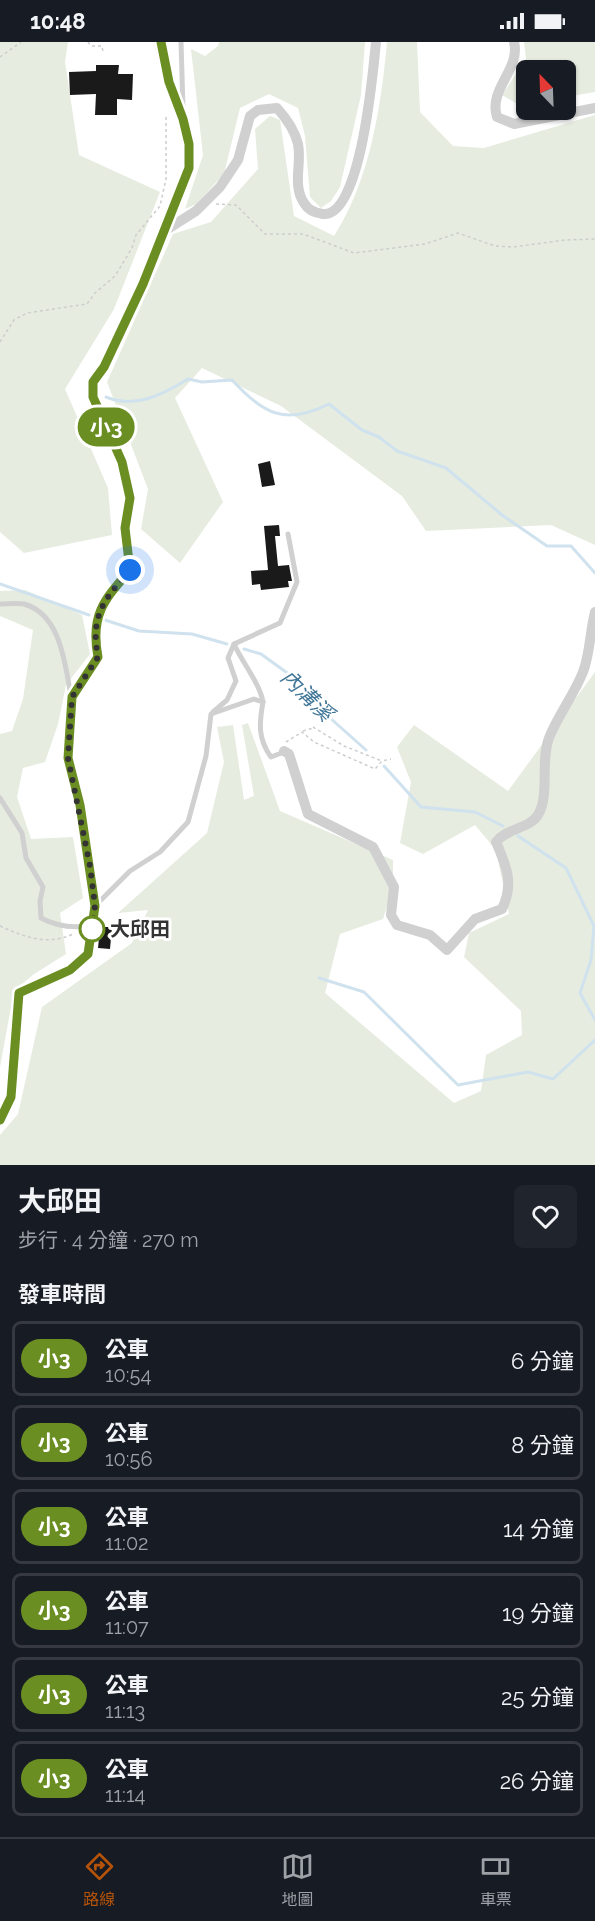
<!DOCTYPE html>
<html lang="zh-TW">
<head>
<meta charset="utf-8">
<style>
	:root { --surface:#171b24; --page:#20242c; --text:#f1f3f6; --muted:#9ea1a6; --line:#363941; --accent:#b45309 }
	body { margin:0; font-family:Raleway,"Noto Sans TC",sans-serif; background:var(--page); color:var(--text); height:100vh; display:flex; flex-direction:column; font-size:22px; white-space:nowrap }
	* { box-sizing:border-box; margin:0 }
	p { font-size:20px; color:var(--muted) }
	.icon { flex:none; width:33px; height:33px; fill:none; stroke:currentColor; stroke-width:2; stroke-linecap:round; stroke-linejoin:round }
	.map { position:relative; height:1123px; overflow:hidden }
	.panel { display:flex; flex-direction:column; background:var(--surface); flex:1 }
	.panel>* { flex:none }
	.badge { padding:0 12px; border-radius:20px; font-size:21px; line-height:39px }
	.needle { width:39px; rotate:337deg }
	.controls { position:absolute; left:516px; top:18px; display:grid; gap:12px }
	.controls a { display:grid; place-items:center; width:60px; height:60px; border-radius:9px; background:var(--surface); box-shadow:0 2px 4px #0004; font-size:30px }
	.you { position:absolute; width:30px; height:30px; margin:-15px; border:4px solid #fff; border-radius:50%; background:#1a73e8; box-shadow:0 0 0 9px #1a73e833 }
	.map>.badge { position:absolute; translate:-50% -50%; box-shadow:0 0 0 3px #fff }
	h2 { padding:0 18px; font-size:22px; line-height:54px }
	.round { display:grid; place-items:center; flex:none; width:63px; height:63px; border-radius:9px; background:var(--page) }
	.overview { display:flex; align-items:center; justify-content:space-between; height:102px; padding:0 18px }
	h1 { font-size:28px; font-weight:700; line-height:45px }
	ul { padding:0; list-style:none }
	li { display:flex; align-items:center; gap:18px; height:75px; margin:0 12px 9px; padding:0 6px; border:3px solid var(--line); border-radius:9px }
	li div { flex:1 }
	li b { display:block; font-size:22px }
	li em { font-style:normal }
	li .badge { min-width:66px; font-weight:700; text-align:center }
	.status { display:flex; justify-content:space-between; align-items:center; height:42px; padding:0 30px; background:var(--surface); direction:ltr }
	.status svg { height:16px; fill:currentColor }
	.tab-bar { display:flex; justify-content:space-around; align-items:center; height:84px; border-top:2px solid var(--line); background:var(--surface); font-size:16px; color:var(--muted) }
	.tab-bar a { display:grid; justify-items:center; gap:3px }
	.tab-bar .selected { color:var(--accent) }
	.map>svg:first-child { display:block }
	.green { fill:#e6ecdf }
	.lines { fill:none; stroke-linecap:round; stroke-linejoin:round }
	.stream { stroke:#cfe2ee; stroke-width:3 }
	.building { fill:#1a1a1a }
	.path { stroke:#cdcdcd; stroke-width:1.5; stroke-dasharray:3 3; stroke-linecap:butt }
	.service { stroke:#d0d0d0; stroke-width:5 }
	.minor { stroke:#d0d0d0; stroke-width:10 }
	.tertiary { stroke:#d0d0d0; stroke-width:12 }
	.line-casing { stroke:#fff; stroke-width:14 }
	.line { stroke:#6b8e23; stroke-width:9 }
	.walk { stroke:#333; stroke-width:6; stroke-dasharray:0 10.8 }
	.stop-dot { fill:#fff; stroke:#6b8e23; stroke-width:3 }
	.labels { text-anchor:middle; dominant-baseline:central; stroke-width:6; stroke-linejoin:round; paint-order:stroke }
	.stop-label { font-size:20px; font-weight:bold; fill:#333; stroke:#fff; text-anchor:start }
	.water-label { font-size:21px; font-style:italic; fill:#3f7597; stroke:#fff }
</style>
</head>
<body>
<div class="status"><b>10:48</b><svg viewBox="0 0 49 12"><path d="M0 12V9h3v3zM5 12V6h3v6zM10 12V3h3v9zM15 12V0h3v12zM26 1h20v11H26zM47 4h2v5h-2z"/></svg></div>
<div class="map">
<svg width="595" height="1123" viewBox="0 0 595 1123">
	<rect width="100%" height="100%" fill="#fff"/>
	<g class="green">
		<path d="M0,0H68L65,20L79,113L160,150L114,267L65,347L108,446L112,493L24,511L0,490Z"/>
		<path d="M219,0H365L361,53L340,145L331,159L321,166L310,155L305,94L298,66L269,52L240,66L224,132L196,162L185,167L203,113L191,7L205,14L218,4Z"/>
		<path d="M387,0H417L420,70L453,104L484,106L595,73V503L551,483L426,489L402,454L281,364L202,326L175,356L223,460L180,521L141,487L148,447L107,340L173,192L211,180L258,127L255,87L270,74L280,78L294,174L334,194C370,138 381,65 387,0Z"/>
		<path d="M524,0H595V50L566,55V28H526V61L517,62L502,53L526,17Z"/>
		<path d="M25,548L82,573L90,612L66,643L58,682L45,720L23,726L17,755L31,797L73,795L83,856L60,871L66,912L34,932L14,949L0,1025V692L12,689L23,657L33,588L0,574V549Z"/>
		<path d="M595,630V1123H0V1093L18,1072L42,965L132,901L148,868L118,871L207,791L224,720L217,685L233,683L244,758L254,754L242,683L248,681L280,769L393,818V845L383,877L340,892L325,951L454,1061L481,1049L486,1013L522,993L521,969L464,915L469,891L509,872L496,808L475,783L423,812L400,801L411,740L397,705L414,683L508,749Z"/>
	</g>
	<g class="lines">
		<g class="stream">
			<path d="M106,355C135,367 162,353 188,337L202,340L232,338C264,372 285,384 329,362L362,388L379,395L397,409L446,426L502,473L547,504H571L595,531"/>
			<path d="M0,542L89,573"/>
			<path d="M105,578L139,589L192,592L227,602"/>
			<path d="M244,607L261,612L297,638L311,659L366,708"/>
			<path d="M384,724L421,765L475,770L503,784"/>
			<path d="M518,794L566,826L594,884L591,918L580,951L595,978"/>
			<path d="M319,936L364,950L458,1043L528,1030L553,1037L595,998"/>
		</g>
	</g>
	<g class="building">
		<path d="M96,23H119L118,32H133L132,58L117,57V73H95L96,52L70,53L69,30L96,29Z"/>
		<path d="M270,419L275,443L262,445L258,422Z"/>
		<path d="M279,483L280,494H275L278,524L289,523L292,539H288L289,545L261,548L260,542L252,543L251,529L268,528L264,484Z"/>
		<path d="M100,885H112L110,907L98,906Z"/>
	</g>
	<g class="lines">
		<g class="path">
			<path d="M88,0L91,4H102L103,10"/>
			<path d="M0,15L21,0"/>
			<path d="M216,162L236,163L265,192H303L354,211L425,202L458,191L495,204L513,205L565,198L595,197"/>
			<path d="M0,300L14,278L27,271L87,262L95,251L115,234L132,206L136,193L160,164L166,137V72"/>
			<path d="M313,685L344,704L382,719"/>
			<path d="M303,689L313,686"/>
			<path d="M286,700L302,690L314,700L375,727L382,719L391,717"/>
			<path d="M0,884C24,895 48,904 73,892"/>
		</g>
		<g class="service">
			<path d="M181,0L183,66"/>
			<path d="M0,562C7,562 17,561 24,562C61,572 65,623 71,654"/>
			<path d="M234,602C242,620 260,642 263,660"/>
			<path d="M213,670L227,658L236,639L228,616L234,602L280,581L297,540L288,492"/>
			<path d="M0,756L22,791L26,816L43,845L40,859L41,876C58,885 74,887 93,883"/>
			<path d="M96,863L130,829L160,810L188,780L206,714L211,672L254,657L263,660C259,682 258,697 271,715L284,710"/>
		</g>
		<g class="minor">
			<path d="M514,0C521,27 488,47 497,75L514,82L595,66"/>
			<path d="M284,709L289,712L308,772L373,805L394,845L391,873L397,883L430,893L447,908L475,877L502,867C514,842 507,825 496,800C507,786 529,787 538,773C550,753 540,719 549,696C558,673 574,653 583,630C590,612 590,589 595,570"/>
			<path d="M0,1078L11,1055L19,951L70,928L88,912L95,864L80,763L68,716L72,655L98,615C90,573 103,559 130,528L125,486L130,455L122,420L93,355L94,340L104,325L143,242L163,190L196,169L220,145L238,118L250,74L258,68L277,66C286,76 295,89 298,102C302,122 292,143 304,161C308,168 315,171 323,172C361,176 373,29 376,0"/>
		</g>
		<path class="tertiary" d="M160,0L169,40L183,77L189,102V126L163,190"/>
	</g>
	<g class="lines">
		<defs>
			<path id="line" d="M0,1078L11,1055L19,951L70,928L88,912L95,864L80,763L68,716L72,655L98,615C90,573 104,558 130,528L125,486L130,456L122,420L93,355V340L104,325L143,242L189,126V102L183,77L169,40L161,0"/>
		</defs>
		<use href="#line" class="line-casing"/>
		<use href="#line" class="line"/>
		<path class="walk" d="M92,887L95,864L90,824L68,716L72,655L98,615C90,573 104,558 130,528"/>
	</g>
	<circle class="stop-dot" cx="92" cy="887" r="12"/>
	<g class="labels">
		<g class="stop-label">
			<text x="110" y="887">大邱田</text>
		</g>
		<g class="water-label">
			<text transform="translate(307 653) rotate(44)">內溝溪</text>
		</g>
	</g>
</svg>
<div class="controls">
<a><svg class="needle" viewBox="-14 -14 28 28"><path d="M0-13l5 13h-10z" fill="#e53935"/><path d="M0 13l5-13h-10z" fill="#9ea1a6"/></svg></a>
</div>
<div class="you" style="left:130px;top:528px"></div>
<b class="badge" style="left:106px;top:385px;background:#6b8e23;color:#fff">小3</b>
</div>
<section class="panel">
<div class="overview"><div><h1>大邱田</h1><p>步行 · 4 分鐘 · 270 m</p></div><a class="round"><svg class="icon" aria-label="heart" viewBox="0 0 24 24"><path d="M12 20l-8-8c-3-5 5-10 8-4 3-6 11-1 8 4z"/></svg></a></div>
<h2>發車時間</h2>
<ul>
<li><span class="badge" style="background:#6b8e23;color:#fff">小3</span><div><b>公車</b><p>10:54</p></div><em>6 分鐘</em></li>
<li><span class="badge" style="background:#6b8e23;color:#fff">小3</span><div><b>公車</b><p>10:56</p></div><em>8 分鐘</em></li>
<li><span class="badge" style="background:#6b8e23;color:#fff">小3</span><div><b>公車</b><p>11:02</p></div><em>14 分鐘</em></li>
<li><span class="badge" style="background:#6b8e23;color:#fff">小3</span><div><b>公車</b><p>11:07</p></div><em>19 分鐘</em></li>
<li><span class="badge" style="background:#6b8e23;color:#fff">小3</span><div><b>公車</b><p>11:13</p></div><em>25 分鐘</em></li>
<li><span class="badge" style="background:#6b8e23;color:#fff">小3</span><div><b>公車</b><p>11:14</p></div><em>26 分鐘</em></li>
</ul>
</section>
<nav class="tab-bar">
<a class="selected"><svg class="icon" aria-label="directions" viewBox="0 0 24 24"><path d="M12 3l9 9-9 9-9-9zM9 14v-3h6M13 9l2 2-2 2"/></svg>路線</a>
<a><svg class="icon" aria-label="map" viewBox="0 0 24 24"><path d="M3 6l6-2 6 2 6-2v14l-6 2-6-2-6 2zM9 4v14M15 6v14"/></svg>地圖</a>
<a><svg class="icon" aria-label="tickets" viewBox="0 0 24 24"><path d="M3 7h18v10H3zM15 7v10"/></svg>車票</a>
</nav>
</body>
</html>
